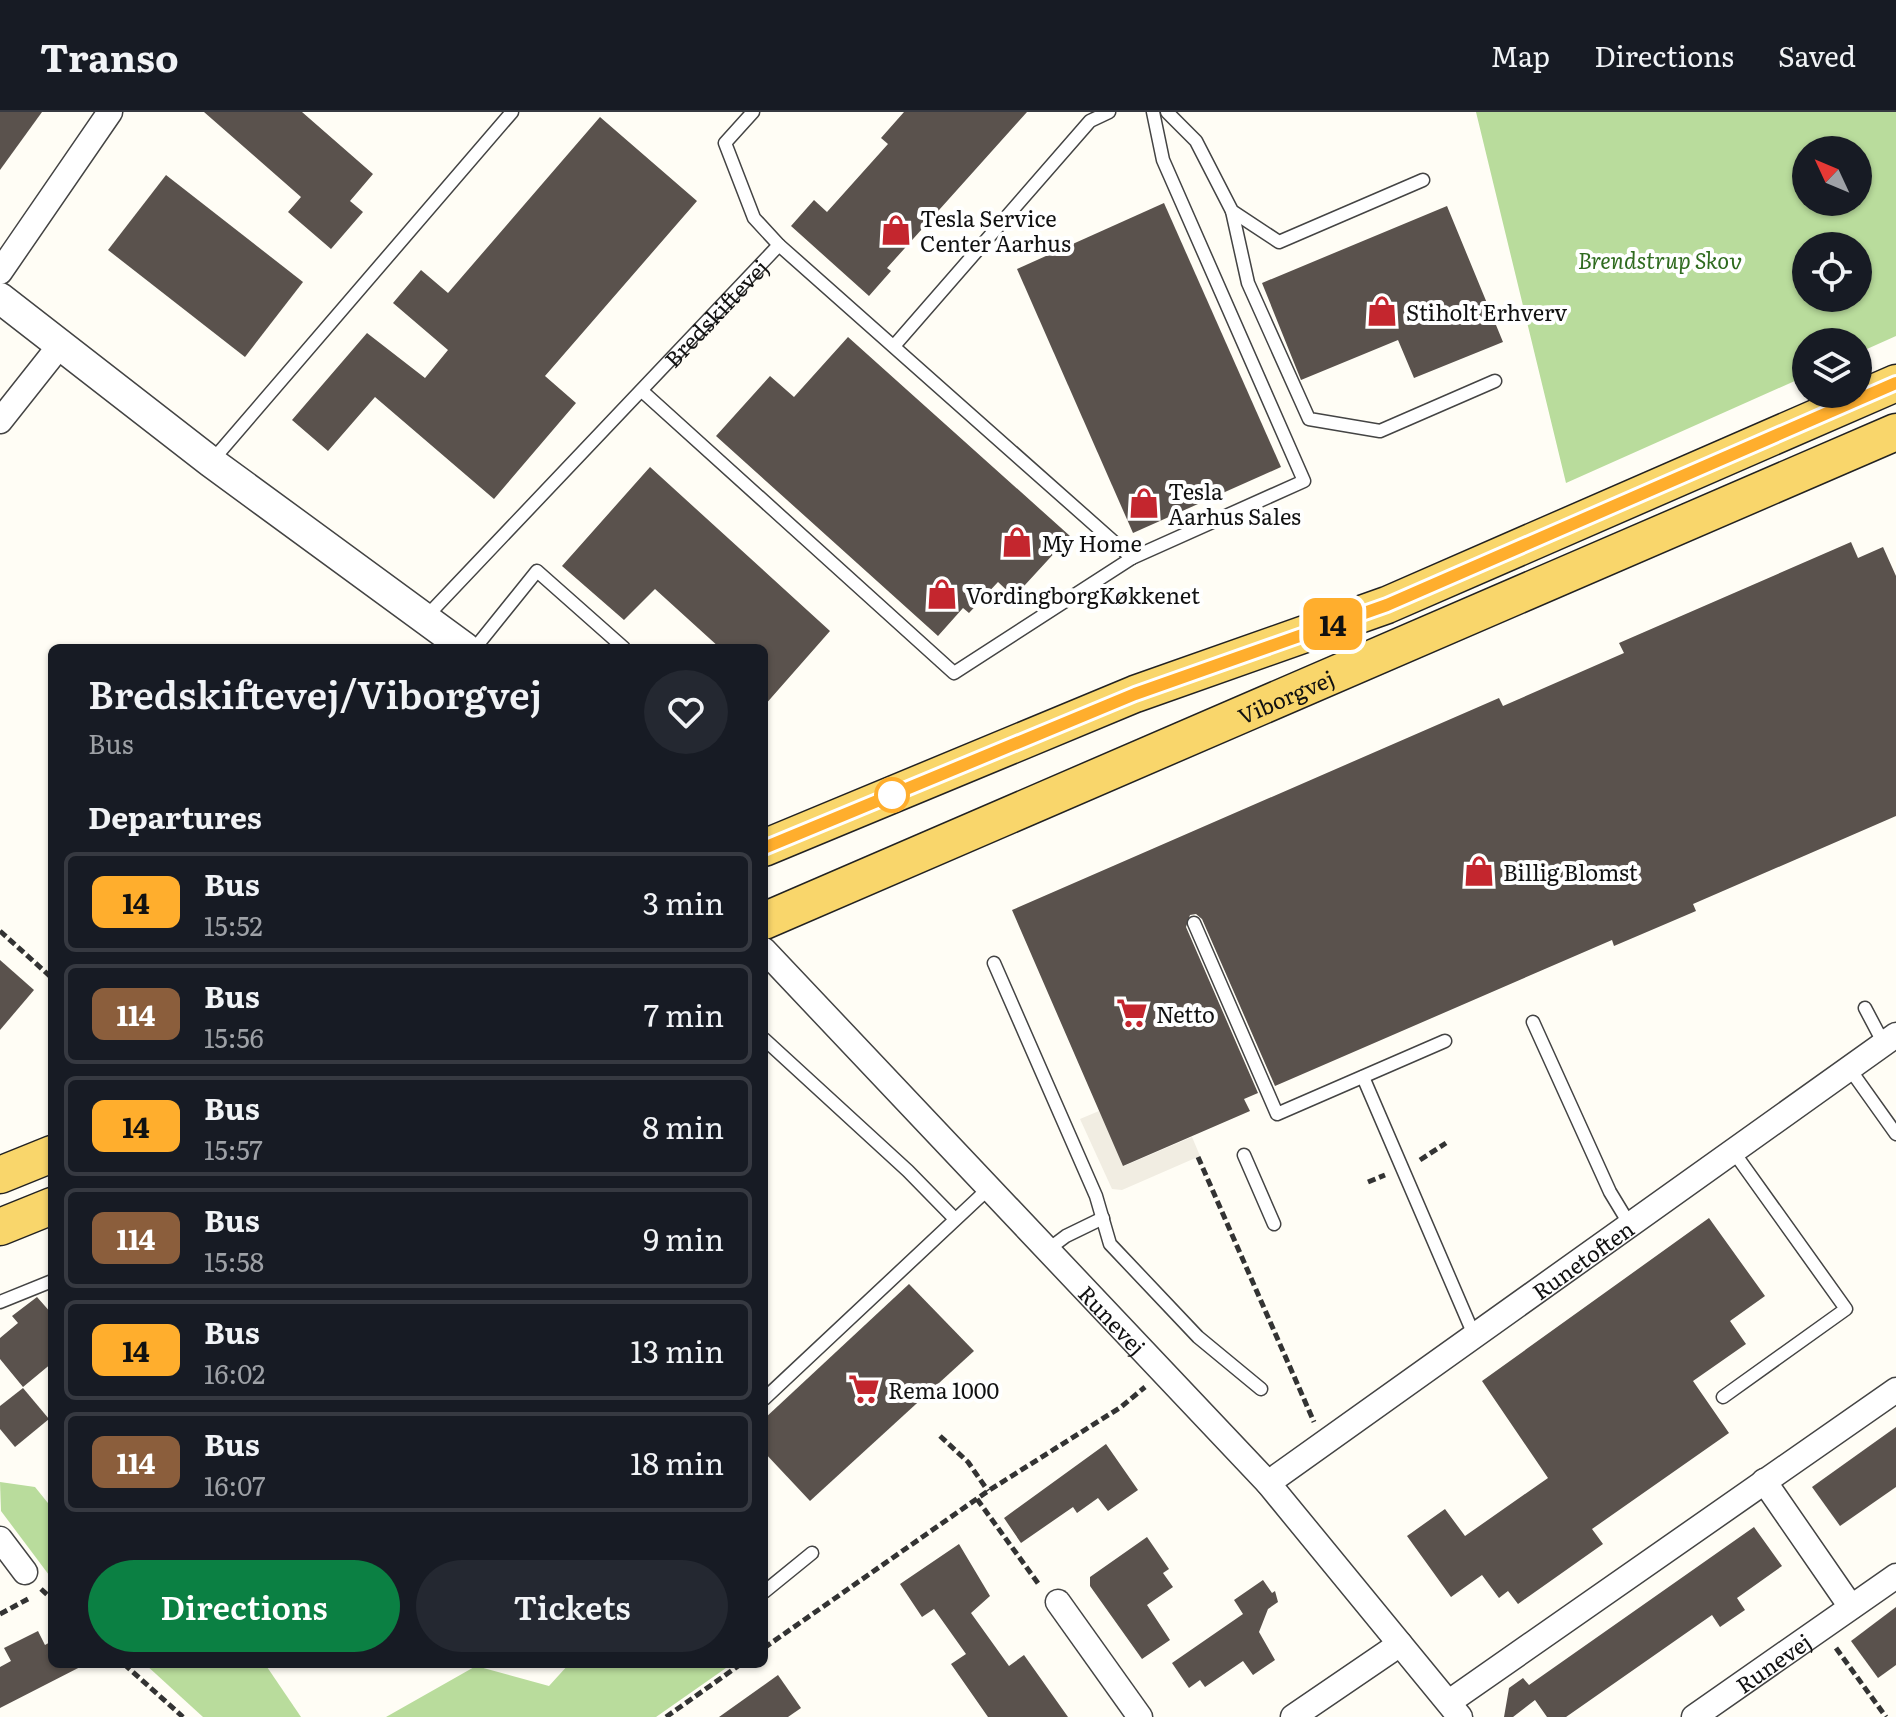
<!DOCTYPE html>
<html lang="en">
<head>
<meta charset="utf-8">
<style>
	:root { --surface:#171b24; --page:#242831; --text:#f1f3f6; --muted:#9ea1a6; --line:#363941; --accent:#0b8043 }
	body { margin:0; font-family:Literata,serif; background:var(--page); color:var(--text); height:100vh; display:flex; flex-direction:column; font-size:30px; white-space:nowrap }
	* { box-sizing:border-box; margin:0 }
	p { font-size:26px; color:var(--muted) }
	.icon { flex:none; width:44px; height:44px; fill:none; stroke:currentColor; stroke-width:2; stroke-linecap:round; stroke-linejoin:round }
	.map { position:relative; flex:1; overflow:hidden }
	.panel { position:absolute; left:48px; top:532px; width:720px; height:1024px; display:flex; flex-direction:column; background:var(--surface); border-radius:12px; box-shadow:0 2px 6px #0004 }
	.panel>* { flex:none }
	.badge { padding:0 16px; border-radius:12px; font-size:28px; line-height:52px }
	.needle { width:52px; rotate:314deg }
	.fabs { position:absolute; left:1792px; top:24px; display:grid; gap:16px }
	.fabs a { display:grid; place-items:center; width:80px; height:80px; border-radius:50%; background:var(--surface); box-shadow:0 2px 6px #0004; font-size:40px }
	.map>.badge { position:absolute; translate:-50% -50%; box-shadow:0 0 0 4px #fff }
	h2 { padding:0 40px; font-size:30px; line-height:72px }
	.round { display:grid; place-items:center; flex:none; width:84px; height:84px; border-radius:42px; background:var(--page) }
	.summary { display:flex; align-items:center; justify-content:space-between; height:136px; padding:0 40px }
	h1 { font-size:38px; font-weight:600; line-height:60px }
	.primary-button { display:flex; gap:16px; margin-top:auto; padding:16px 40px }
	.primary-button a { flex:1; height:92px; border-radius:48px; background:var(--accent); color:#fff; font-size:32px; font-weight:600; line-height:92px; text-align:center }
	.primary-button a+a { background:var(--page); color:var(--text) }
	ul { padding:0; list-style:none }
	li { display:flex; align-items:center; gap:24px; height:100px; margin:0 16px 12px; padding:0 24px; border:4px solid var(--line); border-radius:12px }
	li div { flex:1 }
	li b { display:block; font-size:30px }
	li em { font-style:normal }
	li .badge { min-width:88px; font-weight:700; text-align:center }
	header { display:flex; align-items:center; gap:48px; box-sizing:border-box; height:112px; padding:0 40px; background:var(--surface); border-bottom:2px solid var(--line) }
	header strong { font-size:38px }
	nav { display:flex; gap:44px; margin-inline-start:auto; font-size:28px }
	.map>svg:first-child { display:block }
	.forest { fill:#b9dc9c; fill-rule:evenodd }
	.plaza { fill:#f1ede2 }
	.building { fill:#5a524d }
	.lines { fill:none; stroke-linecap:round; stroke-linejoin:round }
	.service-casing { stroke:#444; stroke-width:15 }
	.minor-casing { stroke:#444; stroke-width:27 }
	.tertiary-casing { stroke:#444; stroke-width:33 }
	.primary-casing { stroke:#222; stroke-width:39 }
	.path { stroke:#333; stroke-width:5; stroke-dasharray:8 4; stroke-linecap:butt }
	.service { stroke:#fff; stroke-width:12 }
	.minor { stroke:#fff; stroke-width:24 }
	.tertiary { stroke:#fff; stroke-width:30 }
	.primary { stroke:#f9d66b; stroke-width:36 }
	.line-casing { stroke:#fff; stroke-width:18 }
	.line { stroke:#ffae2d; stroke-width:12 }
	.stop-dot { fill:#fff; stroke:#ffae2d; stroke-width:4 }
	.labels { text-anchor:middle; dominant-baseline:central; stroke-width:8; stroke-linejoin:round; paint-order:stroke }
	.poi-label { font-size:22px; fill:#111; stroke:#fff; text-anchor:start }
	.park-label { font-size:22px; font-style:italic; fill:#2f6b1f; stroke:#fff }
	.street-label { font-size:22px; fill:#111; stroke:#fff }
</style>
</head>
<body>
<header>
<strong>Transo</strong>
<nav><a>Map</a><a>Directions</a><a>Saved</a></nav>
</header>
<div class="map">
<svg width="1896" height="1605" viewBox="0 0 1896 1605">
	<rect width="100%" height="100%" fill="#fffdf5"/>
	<g class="forest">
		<path d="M1476,0H1896V224L1858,241V230H1806V264L1566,371ZM1858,38V90H1806V38ZM1858,134V186H1806V134Z"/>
		<path d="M0,1370L35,1375L52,1396V1467L1,1399Z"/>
		<path d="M145,1552H265L301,1605H203Z"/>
		<path d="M569,1552H723L726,1556L656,1605H386L476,1554L549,1574Z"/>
	</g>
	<path class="plaza" d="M1099,999L1124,1054L1192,1025L1200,1044L1122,1078L1112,1077L1080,1007Z"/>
	<g class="building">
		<path d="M0,0H42L0,58Z"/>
		<path d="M204,0H302L373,62L350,89L363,100L331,137L288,100L301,85Z"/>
		<path d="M904,0H1027L887,156L891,159L869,184L791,114L814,88L827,100L888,32L881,26Z"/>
		<path d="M600,5L697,89L545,264L576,291L494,387L375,285L328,339L292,308L367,221L425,266L448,238L393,191L421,158L448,181Z"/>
		<path d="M166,63L303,170L245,245L108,138Z"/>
		<path d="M1164,91L1281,355L1133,421L1017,157Z"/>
		<path d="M1447,94L1503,230L1414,266L1398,228L1301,268L1262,171Z"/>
		<path d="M848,225L1070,424L1014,485L998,470L969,501L963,496L938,524L716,324L770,264L794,285Z"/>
		<path d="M650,355L830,519L764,594V536H720L655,477L624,508L562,454Z"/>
		<path d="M1851,430L1858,446L1883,435L1896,464V704L1693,792L1696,799L1614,834L1612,828L1275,974L1202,807L1196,802L1190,803L1186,815L1258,981L1244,987L1250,999L1123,1054L1012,798L1499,586L1503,594L1624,541L1619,531Z"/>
		<path d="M0,848L34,878L0,918Z"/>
		<path d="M1709,1106L1765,1184L1730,1209L1746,1232L1693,1269L1729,1321L1592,1417L1603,1432L1518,1492L1508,1479L1499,1486L1482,1463L1451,1485L1407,1424L1445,1397L1465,1424L1548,1366L1482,1269Z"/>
		<path d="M909,1172L974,1239L810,1389L764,1340V1307Z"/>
		<path d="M37,1185L52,1202V1251L23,1275L0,1247V1226L18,1211L12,1204Z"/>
		<path d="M23,1276L49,1307L15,1335L0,1317V1294Z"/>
		<path d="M1896,1315V1375L1840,1414L1812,1375Z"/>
		<path d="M1106,1332L1138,1378L1108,1399L1098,1386L1077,1401L1073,1395L1021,1431L1004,1406Z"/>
		<path d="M1754,1415L1782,1454L1737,1486L1745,1498L1720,1515L1712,1503L1566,1605H1547L1535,1588L1513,1605H1504L1509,1576L1523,1566L1529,1573Z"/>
		<path d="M1147,1425L1169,1457L1163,1461L1173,1475L1147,1493L1170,1528L1142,1547L1090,1474V1465Z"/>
		<path d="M959,1432L990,1484L971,1501L1009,1554L1024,1543L1068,1605H988L951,1552L966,1542L934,1497L922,1505L900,1472Z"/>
		<path d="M1263,1468L1272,1481L1275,1479L1278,1490L1268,1497L1259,1520L1275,1548L1253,1563L1243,1549L1205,1575L1200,1568L1189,1576L1172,1551L1243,1502L1234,1488Z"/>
		<path d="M1896,1495V1553L1878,1566L1851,1529Z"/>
		<path d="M38,1519L45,1533L52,1529V1552H86L0,1596V1555L11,1549L4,1536Z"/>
		<path d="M778,1563L801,1596L788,1605H719Z"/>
	</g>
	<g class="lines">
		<defs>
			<g id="service">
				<path d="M753,0L725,31L754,106L779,133"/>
				<path d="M1167,0L1196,29L1232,99L1279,130L1423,68"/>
				<path d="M1232,99L1248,171L1309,307L1380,319L1495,269"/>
				<path d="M894,234L1090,9L1109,0"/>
				<path d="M642,279L954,561L1132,446L1304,369L1163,48L1153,0"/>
				<path d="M211,350L512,0"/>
				<path id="s1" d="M426,505L779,133L1132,446"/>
				<path d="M475,536L537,459L624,536"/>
				<path d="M1194,811L1277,1002L1445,929"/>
				<path d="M994,851L1096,1084L1110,1132L1198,1225L1261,1277"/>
				<path d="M1865,896L1884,932"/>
				<path d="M1533,910L1610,1080L1630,1113"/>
				<path d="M764,927L908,1059L955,1107"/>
				<path d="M1849,956L1896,1022"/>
				<path d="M1363,965L1474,1223"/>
				<path d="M1244,1043L1274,1112"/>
				<path d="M1046,1139L1066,1124L1103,1106"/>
				<path d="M0,1190L52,1169"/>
				<path d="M1723,1285L1846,1197L1733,1039"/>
				<path d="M764,1287L987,1078"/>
				<path d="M764,1480L812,1441"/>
			</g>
			<g id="minor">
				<path d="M0,160L110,0"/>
				<path d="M0,309L61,232"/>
				<path id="s2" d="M764,838L1268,1371L1460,1605"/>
				<path d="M1764,1369L1851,1495"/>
				<path id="s3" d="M1268,1371L1896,923"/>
				<path d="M0,1427L25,1460"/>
				<path d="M1058,1490L1140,1605"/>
				<path d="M1449,1590L1896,1278"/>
				<path d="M1293,1605L1400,1532"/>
				<path id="s4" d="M1694,1605L1896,1464"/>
			</g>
			<path id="tertiary" d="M0,186L211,350L465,536"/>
			<g id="primary">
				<path d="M764,736L1135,582L1387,493L1896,271"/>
				<path id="s5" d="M764,809L1896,320"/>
				<path d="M0,1063L52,1042"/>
				<path d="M0,1115L52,1094"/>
			</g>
		</defs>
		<use href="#service" class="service-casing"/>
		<use href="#minor" class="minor-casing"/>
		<use href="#tertiary" class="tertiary-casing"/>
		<use href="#primary" class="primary-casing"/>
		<g class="path">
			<path d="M0,819L52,866"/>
			<path d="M1198,1045L1314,1310"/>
			<path d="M1420,1048L1446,1031"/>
			<path d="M1368,1070L1385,1063"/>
			<path d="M940,1324L968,1350L988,1379"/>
			<path d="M977,1387L1040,1474"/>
			<path d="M41,1477L52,1487"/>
			<path d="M0,1502L28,1487"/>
			<path d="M764,1536L988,1379L1121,1295L1145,1275"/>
			<path d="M1836,1536L1886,1605"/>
			<path d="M124,1552L183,1605"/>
			<path d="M666,1605L741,1552"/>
		</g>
		<use href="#service" class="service"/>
		<use href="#minor" class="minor"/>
		<use href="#tertiary" class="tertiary"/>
		<use href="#primary" class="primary"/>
	</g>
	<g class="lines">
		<defs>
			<path id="line" d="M764,736L1135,582L1387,493L1896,271"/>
		</defs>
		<use href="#line" class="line-casing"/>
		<use href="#line" class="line"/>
	</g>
	<defs>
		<symbol id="shop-bare" viewBox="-9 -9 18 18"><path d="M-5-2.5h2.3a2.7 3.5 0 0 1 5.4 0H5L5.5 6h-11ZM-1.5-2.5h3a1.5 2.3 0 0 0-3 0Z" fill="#c4262e" stroke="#fff" stroke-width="2.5" paint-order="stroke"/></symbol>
		<symbol id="supermarket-bare" viewBox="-9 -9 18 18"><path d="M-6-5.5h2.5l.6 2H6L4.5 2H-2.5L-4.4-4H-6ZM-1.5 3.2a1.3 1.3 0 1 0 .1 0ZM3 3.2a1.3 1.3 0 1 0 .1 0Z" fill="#c4262e" stroke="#fff" stroke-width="2.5" paint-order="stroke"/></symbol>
	</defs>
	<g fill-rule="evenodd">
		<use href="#shop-bare" x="874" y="96" width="44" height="44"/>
		<use href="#shop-bare" x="1360" y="177" width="44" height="44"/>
		<use href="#shop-bare" x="1122" y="369" width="44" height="44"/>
		<use href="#shop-bare" x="995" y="408" width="44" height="44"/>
		<use href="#shop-bare" x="920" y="460" width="44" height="44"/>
		<use href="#shop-bare" x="1457" y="737" width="44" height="44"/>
		<use href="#supermarket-bare" x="1110" y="879" width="44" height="44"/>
		<use href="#supermarket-bare" x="842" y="1255" width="44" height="44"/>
	</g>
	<circle class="stop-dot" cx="892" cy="683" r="16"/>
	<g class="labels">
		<g class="poi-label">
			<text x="920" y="105">Tesla Service<tspan x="920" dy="25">Center Aarhus</tspan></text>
			<text x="1406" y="199">Stiholt Erhverv</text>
			<text x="1168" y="378">Tesla<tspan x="1168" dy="25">Aarhus Sales</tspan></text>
			<text x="1041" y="430">My Home</text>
			<text x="966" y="482">VordingborgKøkkenet</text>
			<text x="1503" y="759">Billig Blomst</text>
			<text x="1156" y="901">Netto</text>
			<text x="888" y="1277">Rema 1000</text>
		</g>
		<g class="park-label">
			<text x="1660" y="147">Brendstrup Skov</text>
		</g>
		<g class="street-label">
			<text stroke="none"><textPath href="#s1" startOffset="420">Bredskiftevej</textPath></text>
			<text stroke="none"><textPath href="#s5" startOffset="568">Viborgvej</textPath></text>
			<text stroke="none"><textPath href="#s3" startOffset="386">Runetoften</textPath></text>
			<text stroke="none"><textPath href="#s2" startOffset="508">Runevej</textPath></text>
			<text stroke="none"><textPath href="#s4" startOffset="96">Runevej</textPath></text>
		</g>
	</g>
</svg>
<div class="fabs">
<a><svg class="needle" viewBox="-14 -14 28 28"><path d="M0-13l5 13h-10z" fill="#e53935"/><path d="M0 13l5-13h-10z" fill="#9ea1a6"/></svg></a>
<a><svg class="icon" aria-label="locate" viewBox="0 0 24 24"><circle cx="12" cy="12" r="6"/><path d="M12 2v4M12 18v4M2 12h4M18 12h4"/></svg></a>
<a><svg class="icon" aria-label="layers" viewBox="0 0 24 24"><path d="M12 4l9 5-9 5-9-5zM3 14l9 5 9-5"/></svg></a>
</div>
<b class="badge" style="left:1333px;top:512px;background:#ffae2d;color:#111">14</b>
<section class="panel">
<div class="summary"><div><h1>Bredskiftevej/Viborgvej</h1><p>Bus</p></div><a class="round"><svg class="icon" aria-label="heart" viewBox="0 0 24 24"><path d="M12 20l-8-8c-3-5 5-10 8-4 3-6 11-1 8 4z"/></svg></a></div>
<h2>Departures</h2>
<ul>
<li><span class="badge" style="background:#ffae2d;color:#111">14</span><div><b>Bus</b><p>15:52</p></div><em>3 min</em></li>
<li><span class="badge" style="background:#8b5e3c;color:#fff">114</span><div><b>Bus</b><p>15:56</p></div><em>7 min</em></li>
<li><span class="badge" style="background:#ffae2d;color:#111">14</span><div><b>Bus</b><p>15:57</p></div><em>8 min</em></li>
<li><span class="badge" style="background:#8b5e3c;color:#fff">114</span><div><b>Bus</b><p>15:58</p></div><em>9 min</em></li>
<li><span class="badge" style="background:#ffae2d;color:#111">14</span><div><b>Bus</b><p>16:02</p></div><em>13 min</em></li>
<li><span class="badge" style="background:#8b5e3c;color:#fff">114</span><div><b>Bus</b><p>16:07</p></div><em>18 min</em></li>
</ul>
<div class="primary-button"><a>Directions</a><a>Tickets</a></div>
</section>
</div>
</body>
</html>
